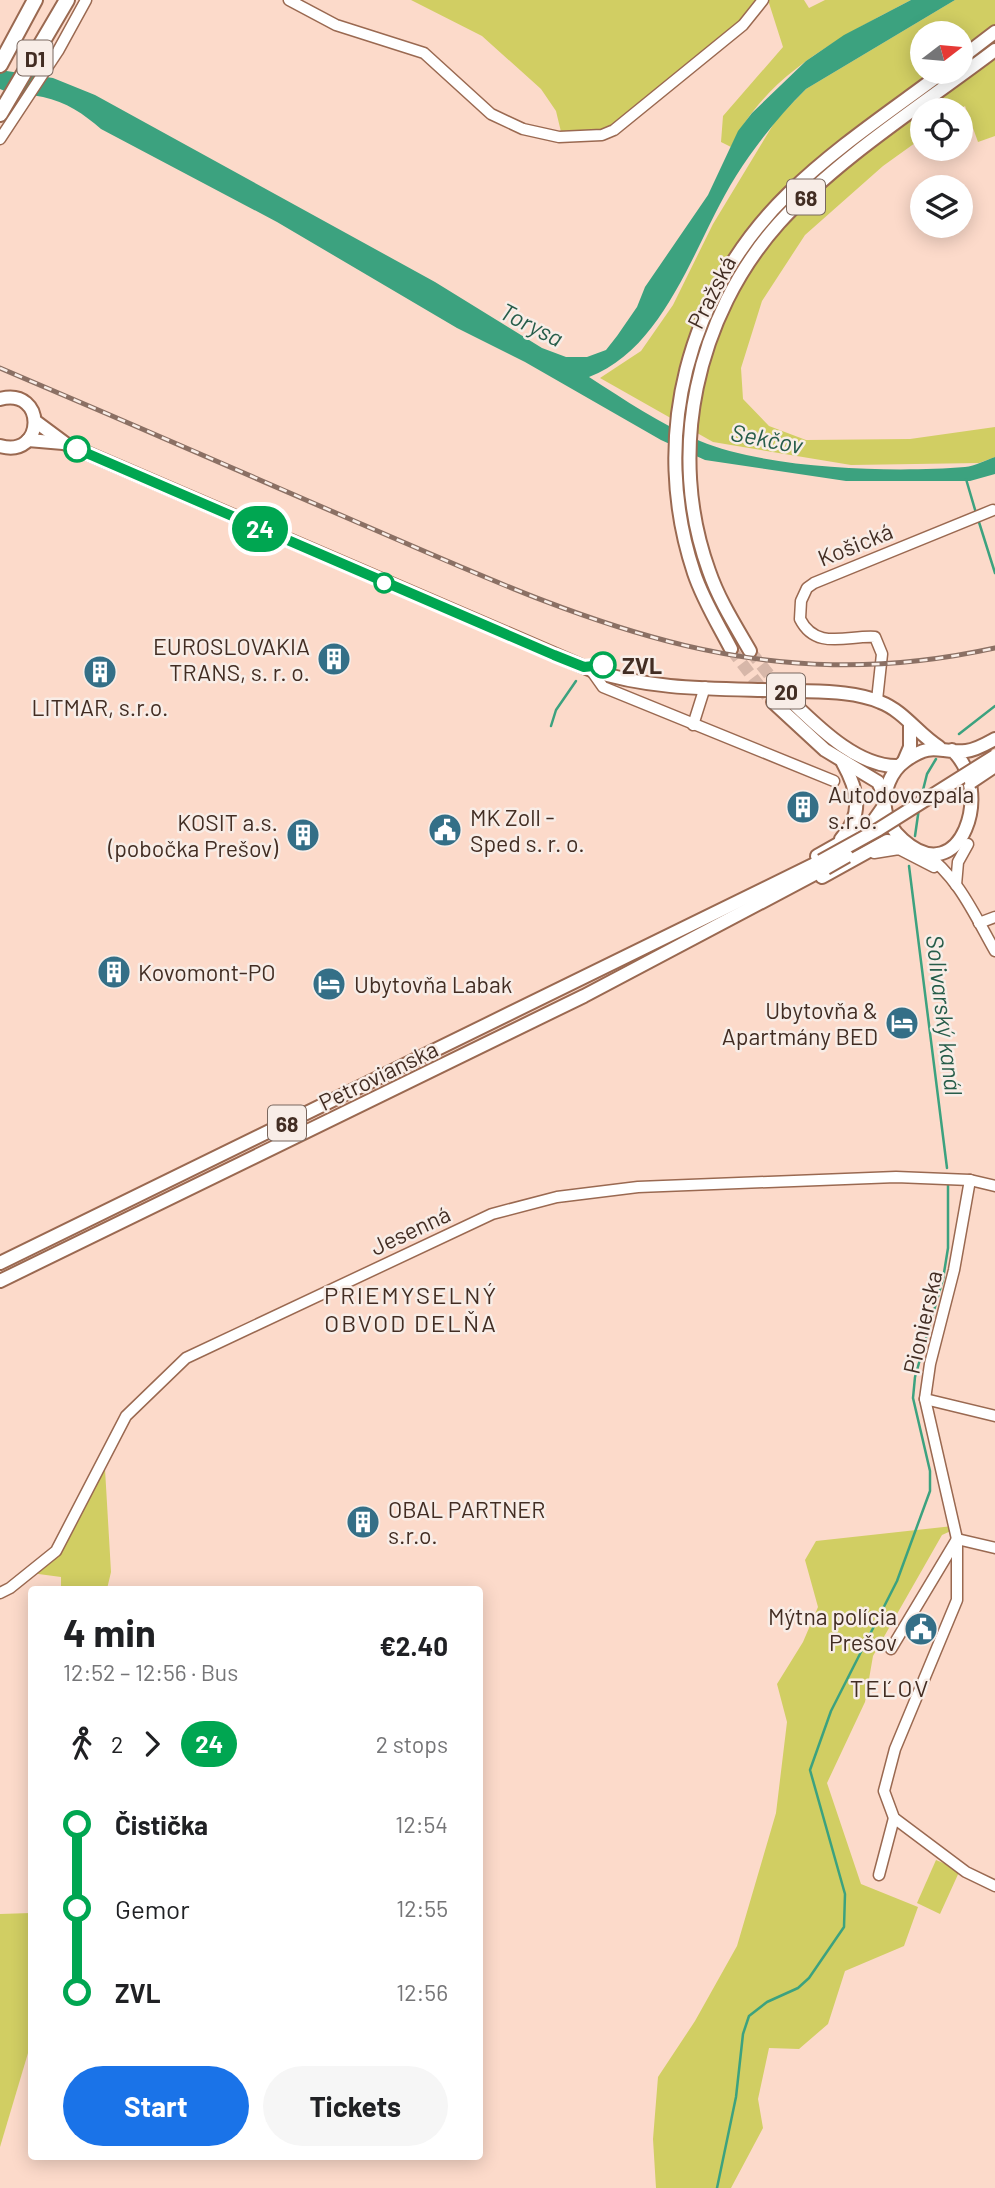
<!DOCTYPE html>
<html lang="en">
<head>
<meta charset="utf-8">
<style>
	:root { --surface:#fff; --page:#f6f6f6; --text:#202124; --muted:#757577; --accent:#1a73e8 }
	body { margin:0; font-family:Barlow,sans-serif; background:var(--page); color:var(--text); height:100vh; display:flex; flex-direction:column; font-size:26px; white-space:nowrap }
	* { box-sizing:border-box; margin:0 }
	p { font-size:23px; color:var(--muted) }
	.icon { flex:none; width:38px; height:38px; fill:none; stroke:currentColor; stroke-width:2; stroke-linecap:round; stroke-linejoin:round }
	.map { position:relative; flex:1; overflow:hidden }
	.panel { position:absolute; left:28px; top:1586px; width:455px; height:574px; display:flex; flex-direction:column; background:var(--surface); border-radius:7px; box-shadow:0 4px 18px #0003 }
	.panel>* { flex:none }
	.badge { padding:0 14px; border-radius:23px; font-size:24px; line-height:46px }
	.needle { width:46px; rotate:74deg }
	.fabs { position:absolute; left:910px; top:21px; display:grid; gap:14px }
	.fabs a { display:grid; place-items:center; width:63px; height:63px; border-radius:50%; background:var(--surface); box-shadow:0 4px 18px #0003; font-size:35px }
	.map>.badge { position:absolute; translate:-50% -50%; box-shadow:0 0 0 4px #fff }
	.legs { display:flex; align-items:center; gap:10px; height:77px; padding:0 35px; font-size:23px }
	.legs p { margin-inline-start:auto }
	.summary { display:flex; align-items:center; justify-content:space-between; height:119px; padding:0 35px }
	h1 { font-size:38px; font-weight:700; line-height:52px }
	.cta { display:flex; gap:14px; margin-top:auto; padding:14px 35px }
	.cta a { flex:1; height:80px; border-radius:42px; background:var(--accent); color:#fff; font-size:28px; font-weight:700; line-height:80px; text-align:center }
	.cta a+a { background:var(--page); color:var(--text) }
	ul { padding:0 35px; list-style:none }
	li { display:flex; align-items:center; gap:24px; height:84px; font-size:26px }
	li i { display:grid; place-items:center; width:10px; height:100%; margin:0 9px; background:currentColor }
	li i::after { content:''; width:18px; height:18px; margin:-9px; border:5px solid; border-radius:50%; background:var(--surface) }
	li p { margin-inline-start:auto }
	li:first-child i { background:linear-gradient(#0000 50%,currentColor 0) }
	li:last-child i { background:linear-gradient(currentColor 50%,#0000 0) }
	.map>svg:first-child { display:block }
	.green { fill:#d1ce63; fill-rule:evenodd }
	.water { fill:#3ca27f }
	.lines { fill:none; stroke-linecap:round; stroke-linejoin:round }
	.stream { stroke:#3ca27f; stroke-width:2.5 }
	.major-tunnel { stroke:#d7b7a9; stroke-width:12; stroke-dasharray:12 6; stroke-linecap:butt }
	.minor-casing { stroke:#9a6951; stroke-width:13 }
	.major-casing { stroke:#9a6951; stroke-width:16 }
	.highway-casing { stroke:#9a6951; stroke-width:18 }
	.minor { stroke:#fff; stroke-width:10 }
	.major { stroke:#fff; stroke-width:12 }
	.highway { stroke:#fff; stroke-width:14 }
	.rail-casing { stroke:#8b7064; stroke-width:5 }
	.rail { stroke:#f8ede7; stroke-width:2.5; stroke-dasharray:8; stroke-linecap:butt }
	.major-bridge-casing { stroke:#9a6951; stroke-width:16; stroke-linecap:butt }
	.major-bridge { stroke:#fff; stroke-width:12 }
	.line-1-casing { stroke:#fff; stroke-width:16 }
	.line-1 { stroke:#00a651; stroke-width:10 }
	.stop-1-dot { fill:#fff; stroke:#00a651; stroke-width:3.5 }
	.labels { text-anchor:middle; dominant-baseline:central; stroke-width:5; stroke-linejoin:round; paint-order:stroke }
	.shield { fill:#f8ede7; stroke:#79675e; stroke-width:2 }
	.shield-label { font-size:21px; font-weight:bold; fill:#422d23 }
	.street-label { font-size:23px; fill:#422d23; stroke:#f8ede7 }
	.poi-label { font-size:23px; fill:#422d23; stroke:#f8ede7; text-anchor:start }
	.stop-label { font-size:23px; font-weight:bold; fill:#422d23; stroke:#f8ede7; text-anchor:start }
	.water-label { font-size:24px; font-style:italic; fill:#275d4a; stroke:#f8ede7 }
	.neighbourhood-label { font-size:24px; letter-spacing:2px; fill:#422d23; stroke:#f8ede7 }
</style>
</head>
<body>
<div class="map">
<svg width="995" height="2188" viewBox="0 0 995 2188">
	<rect width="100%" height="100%" fill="#fcdaca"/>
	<g class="green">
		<path d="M411,0H766L632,113L602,132L562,136L556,111L541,89L482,36Z"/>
		<path d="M768,0H804L809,8L825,0H911C844,35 765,74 731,147L721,142L723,116L783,47Z"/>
		<path d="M955,0H995V136L978,142L965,106L959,110H922V138L883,166L805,235L762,301L741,368L743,399L769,426L806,440L910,439L995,427V457L979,463L851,465L713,442L600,378L641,351L673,305L713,224L776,120L806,89ZM922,33H961V72H922Z"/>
		<path d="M105,1469L111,1572L107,1589H61V1577L31,1573L61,1548Z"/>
		<path d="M953,1526V1530L942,1535L873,1656L865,1702L827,1783L861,1884L918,1907L904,1946L845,1971L828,2024L799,2049L769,2048L758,2099L763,2128L731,2188H656L653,2139L658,2077L695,2021L737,1946L776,1813L787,1722L777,1684L803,1642L818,1607L805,1560L816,1541Z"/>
		<path d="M936,1860L960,1870L940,1914L917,1903Z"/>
		<path d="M31,1913V2043L0,2147V1914Z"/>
	</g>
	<path class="water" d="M911,0H955L806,89C780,115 756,144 736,176C694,243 667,347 589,377C625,400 660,424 700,441C767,469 892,473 965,467C975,466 986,460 995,457V474L970,481H846L705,460L661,440L525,362L457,328L277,222L101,129C84,114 66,102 43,97C28,94 14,96 0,89V70L53,78L95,95L435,282L542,348L566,357H587L606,350L617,336L637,307L645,287L708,195L738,131L752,113L806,61L844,35Z"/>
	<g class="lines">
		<g class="stream">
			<path d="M966,479L976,513"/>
			<path d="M978,519L995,573"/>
			<path d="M551,726L556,710L576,681"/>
			<path d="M959,734L995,706"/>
			<path d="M921,798L927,774L936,759"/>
			<path d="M915,836L919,808"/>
			<path d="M909,866L947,1168"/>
			<path d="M717,2188L736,2097L743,2034L749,2016L767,2002L798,1988L809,1978L844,1927L845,1894L810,1770L831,1711L897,1581L930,1491V1471L913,1398L915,1377L943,1279L948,1248V1183"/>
		</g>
		<g class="major-tunnel">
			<path d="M731,649L767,696"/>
			<path d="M750,651L787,697"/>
		</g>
		<defs>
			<g id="minor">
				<path d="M289,0L336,25L424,53L491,114L523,129L559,137L602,135L614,130L743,25L763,0"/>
				<path d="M0,139L58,51L86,0"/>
				<path d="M591,670L603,687L834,781"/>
				<path d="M877,700L882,654L875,637C848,635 816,651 800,619L801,601L807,588L814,583L993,510"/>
				<path d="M693,725L705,687"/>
				<path d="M874,853L899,849L934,867"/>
				<path d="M924,853C958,876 975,916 995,951"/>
				<path d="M956,885L958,862L968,844"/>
				<path d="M979,923L995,917"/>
				<path d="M970,1180L954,1270L930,1364L925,1399L957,1539V1600L895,1749L884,1791L894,1818L966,1872L995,1886"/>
				<path d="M925,1399L995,1416"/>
				<path d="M0,1593L10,1588L56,1551L126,1416L186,1358L492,1214L557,1197L638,1187L896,1177L970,1180L995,1186"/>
				<path d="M891,1649L957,1539L995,1548"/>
				<path d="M879,1875L894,1818"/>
			</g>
			<g id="major">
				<path d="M961,58L995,32"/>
				<path d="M0,399C47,387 45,459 0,446"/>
				<path d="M35,421L66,444L591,670C656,692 727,688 795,691C822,692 854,691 880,702C904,711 918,734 939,747"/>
				<path d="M28,440L63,443"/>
				<path d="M731,649C718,624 703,600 694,573C649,438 687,292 789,193C835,148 891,111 943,72"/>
				<path d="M750,651C735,625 719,600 709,571C666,453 696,316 779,223C839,157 924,104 995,50"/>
				<path d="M773,702L825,750L878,782L885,797"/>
				<path d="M792,702C819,728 859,768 899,766"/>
				<path d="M952,750C995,789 961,892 903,840C894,832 886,820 885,808C883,791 891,771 905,761C934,740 939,754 966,751C976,750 986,744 995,739"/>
				<path d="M904,761L910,747V723"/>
				<path d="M841,839C864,814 858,790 843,763"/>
				<path d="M817,856L870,826L884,806"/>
				<path d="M822,877L887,841L906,843"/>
				<path d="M0,1263L821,861"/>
				<path d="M0,1281L584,996L826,868"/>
			</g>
			<g id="highway">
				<path d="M0,65L35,0"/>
				<path d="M0,114L67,0"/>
			</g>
		</defs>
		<use href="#minor" class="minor-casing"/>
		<use href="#major" class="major-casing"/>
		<use href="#highway" class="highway-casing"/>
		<use href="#minor" class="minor"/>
		<use href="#major" class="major"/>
		<use href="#highway" class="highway"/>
		<defs>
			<path id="rail" d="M0,368C120,419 240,471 359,523C577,617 750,702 995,648"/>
		</defs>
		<use href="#rail" class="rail-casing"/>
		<use href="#rail" class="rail"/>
		<defs>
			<g id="major-bridge">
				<path d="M971,782L995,766"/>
				<path d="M821,861L879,829L995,756"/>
				<path d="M826,868L847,856"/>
			</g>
		</defs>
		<use href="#major-bridge" class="major-bridge-casing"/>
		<use href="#major-bridge" class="major-bridge"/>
	</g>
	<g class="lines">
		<defs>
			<path id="line-1" d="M77,449L554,655L584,667L603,665"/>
		</defs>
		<use href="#line-1" class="line-1-casing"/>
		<use href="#line-1" class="line-1"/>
	</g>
	<defs>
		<symbol id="building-disc" viewBox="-11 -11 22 22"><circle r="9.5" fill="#346f87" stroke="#f8ede7"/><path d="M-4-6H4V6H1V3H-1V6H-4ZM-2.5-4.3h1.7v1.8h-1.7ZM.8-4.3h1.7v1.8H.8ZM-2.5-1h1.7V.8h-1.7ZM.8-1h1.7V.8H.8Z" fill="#fff"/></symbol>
		<symbol id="civic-disc" viewBox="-11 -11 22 22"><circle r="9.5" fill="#346f87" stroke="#f8ede7"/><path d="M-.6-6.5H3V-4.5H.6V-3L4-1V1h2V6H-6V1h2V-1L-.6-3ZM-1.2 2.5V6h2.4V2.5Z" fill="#fff"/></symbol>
		<symbol id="hotel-disc" viewBox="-11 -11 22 22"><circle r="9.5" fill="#346f87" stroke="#f8ede7"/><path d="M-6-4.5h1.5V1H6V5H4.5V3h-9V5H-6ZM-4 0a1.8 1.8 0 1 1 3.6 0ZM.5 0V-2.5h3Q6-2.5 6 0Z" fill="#fff"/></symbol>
	</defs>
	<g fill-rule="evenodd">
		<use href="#building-disc" x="315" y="640" width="38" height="38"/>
		<use href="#building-disc" x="81" y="653" width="38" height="38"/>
		<use href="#building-disc" x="784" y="788" width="38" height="38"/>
		<use href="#civic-disc" x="426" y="811" width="38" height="38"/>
		<use href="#building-disc" x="284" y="816" width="38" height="38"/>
		<use href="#building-disc" x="95" y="953" width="38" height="38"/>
		<use href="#hotel-disc" x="310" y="965" width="38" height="38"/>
		<use href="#hotel-disc" x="883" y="1004" width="38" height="38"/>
		<use href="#building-disc" x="344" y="1503" width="38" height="38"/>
		<use href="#civic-disc" x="902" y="1610" width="38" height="38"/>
	</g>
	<g class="stop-1-dot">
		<circle cx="77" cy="449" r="12"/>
		<circle cx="384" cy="583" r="9"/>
		<circle cx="603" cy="665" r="12"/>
	</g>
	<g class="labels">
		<g class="shield">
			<rect x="17.5" y="40.5" width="35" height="35" rx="5"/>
			<rect x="787" y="179.5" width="38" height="35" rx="5"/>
			<rect x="767" y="673.5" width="38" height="35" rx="5"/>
			<rect x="268" y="1105.5" width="38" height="35" rx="5"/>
		</g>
		<g class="shield-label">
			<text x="35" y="58">D1</text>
			<text x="806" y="197">68</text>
			<text x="786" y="691">20</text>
			<text x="287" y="1123">68</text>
		</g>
		<g class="street-label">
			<text transform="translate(711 292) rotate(-63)">Pražská</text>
			<text transform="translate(855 544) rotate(-22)">Košická</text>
			<text transform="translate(378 1075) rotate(-26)">Petrovianska</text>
			<text transform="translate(410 1230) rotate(-25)">Jesenná</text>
			<text transform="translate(922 1322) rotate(-77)">Pionierska</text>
		</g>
		<g class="poi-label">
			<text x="310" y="646" text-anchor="end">EUROSLOVAKIA<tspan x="310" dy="26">TRANS, s. r. o.</tspan></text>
			<text x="100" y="707" text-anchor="middle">LITMAR, s.r.o.</text>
			<text x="828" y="794">Autodovozpala<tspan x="828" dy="26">s.r.o.</tspan></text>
			<text x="470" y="817">MK Zoll -<tspan x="470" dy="26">Sped s. r. o.</tspan></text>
			<text x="278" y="822" text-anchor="end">KOSIT a.s.<tspan x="278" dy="26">(pobočka Prešov)</tspan></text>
			<text x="138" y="972">Kovomont-PO</text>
			<text x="354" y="984">Ubytovňa Labak</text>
			<text x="878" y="1010" text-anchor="end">Ubytovňa &amp;<tspan x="878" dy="26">Apartmány BED</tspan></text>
			<text x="388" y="1509">OBAL PARTNER<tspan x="388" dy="26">s.r.o.</tspan></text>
			<text x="897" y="1616" text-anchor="end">Mýtna polícia<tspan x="897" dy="26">Prešov</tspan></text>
		</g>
		<g class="stop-label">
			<text x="622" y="665">ZVL</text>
		</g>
		<g class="water-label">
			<text transform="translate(532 324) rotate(27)">Torysa</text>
			<text transform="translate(767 438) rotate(11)">Sekčov</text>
			<text transform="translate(945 1015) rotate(83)">Solivarský kanál</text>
		</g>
		<g class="neighbourhood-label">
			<text x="411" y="1294">PRIEMYSELNÝ<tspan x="411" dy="28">OBVOD DELŇA</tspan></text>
			<text x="890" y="1687">TEĽOV</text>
		</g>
	</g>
</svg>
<div class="fabs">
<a><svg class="needle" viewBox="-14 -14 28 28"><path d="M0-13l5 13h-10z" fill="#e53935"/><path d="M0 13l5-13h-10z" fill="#757577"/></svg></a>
<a><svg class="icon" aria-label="locate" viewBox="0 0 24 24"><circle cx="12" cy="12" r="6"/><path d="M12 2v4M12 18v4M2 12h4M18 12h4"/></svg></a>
<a><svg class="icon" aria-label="layers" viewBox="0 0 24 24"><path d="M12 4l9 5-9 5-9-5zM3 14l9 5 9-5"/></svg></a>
</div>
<b class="badge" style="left:260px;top:529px;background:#00a651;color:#fff">24</b>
<section class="panel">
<div class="summary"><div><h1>4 min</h1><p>12:52 – 12:56 · Bus</p></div><b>€2.40</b></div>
<div class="legs"><svg class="icon" aria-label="walk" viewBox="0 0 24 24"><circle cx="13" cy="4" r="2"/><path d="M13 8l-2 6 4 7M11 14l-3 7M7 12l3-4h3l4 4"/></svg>2<svg class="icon" aria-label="forward" viewBox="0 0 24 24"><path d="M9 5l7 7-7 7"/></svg><b class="badge" style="background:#00a651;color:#fff">24</b><p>2 stops</p></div>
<ul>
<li><i style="color:#00a651"></i><b>Čistička</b><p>12:54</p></li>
<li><i style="color:#00a651"></i><span>Gemor</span><p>12:55</p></li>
<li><i style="color:#00a651"></i><b>ZVL</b><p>12:56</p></li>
</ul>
<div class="cta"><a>Start</a><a>Tickets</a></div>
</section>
</div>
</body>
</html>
